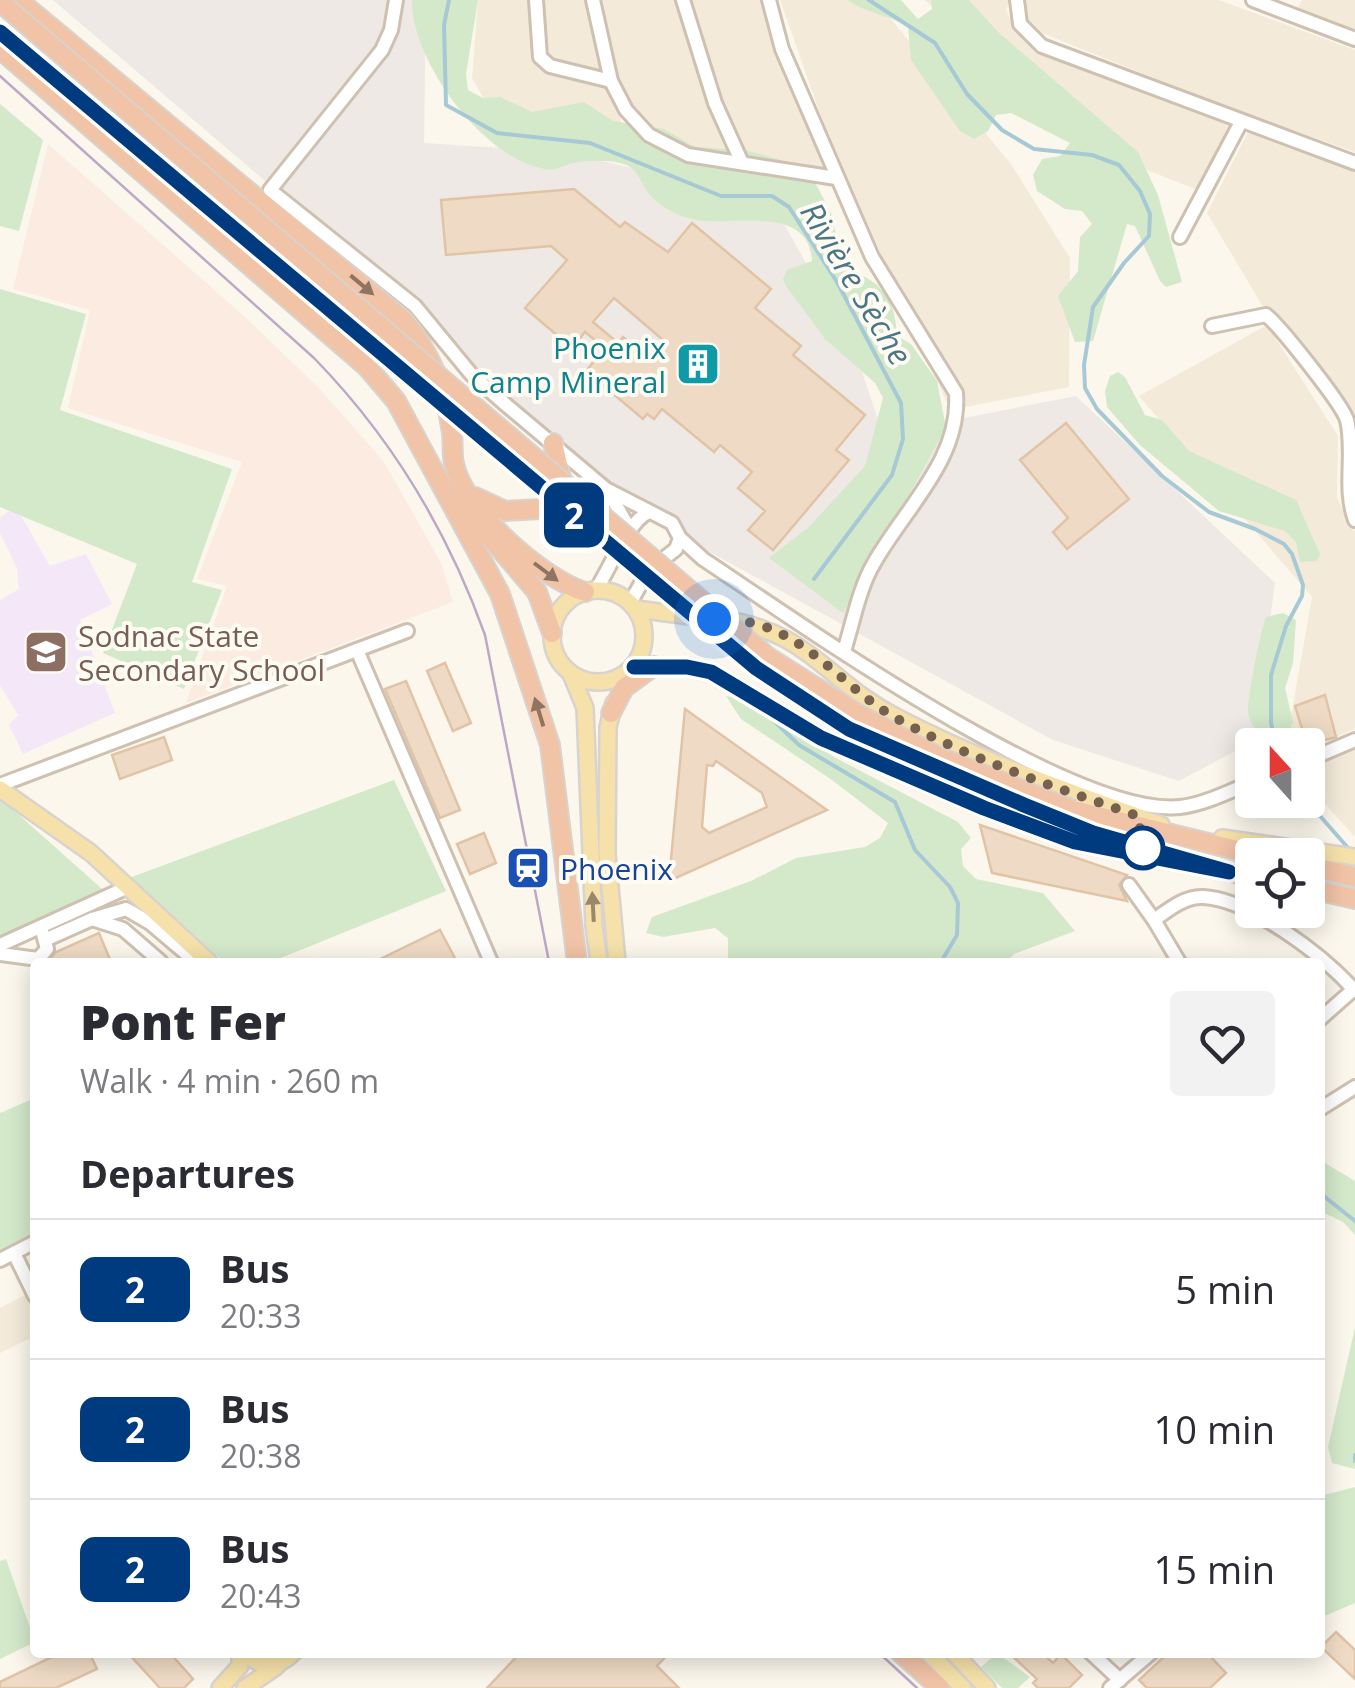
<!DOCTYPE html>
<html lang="en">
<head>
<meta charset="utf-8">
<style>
	:root { --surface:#fff; --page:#f2f2f3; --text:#2b2b33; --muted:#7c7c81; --line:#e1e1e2 }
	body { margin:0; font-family:"Open Sans",sans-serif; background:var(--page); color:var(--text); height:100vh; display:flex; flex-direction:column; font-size:38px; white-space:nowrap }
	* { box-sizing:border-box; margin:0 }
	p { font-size:32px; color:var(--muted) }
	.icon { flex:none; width:55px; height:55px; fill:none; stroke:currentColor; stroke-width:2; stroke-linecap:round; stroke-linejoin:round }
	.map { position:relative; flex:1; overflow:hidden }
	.sheet { position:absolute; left:30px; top:958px; width:1295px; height:700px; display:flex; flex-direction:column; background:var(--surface); border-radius:10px; box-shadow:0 5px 25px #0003 }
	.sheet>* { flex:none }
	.badge { padding:0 20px; border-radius:15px; font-size:35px; line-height:65px }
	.needle { width:65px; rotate:339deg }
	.tools { position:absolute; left:1235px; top:728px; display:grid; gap:20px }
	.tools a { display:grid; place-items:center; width:90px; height:90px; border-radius:10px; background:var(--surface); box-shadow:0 5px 25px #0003; font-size:50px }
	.you { position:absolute; width:50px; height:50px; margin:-25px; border:8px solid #fff; border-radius:50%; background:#1a73e8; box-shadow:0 0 0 15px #1a73e833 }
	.map>.badge { position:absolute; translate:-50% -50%; box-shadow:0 0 0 5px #fff }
	h2 { padding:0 50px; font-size:38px; line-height:90px }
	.round { display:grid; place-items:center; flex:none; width:105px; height:105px; border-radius:10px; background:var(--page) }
	.overview { display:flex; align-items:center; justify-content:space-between; height:170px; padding:0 50px }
	h1 { font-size:48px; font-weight:800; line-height:75px }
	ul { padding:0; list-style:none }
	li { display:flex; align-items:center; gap:30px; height:140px; padding:0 50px; border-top:2px solid var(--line) }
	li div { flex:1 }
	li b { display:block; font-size:38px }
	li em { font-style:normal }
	li .badge { min-width:110px; font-weight:700; text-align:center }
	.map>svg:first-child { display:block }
	.residential { fill:#f3eada }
	.commercial { fill:#fbebe0 }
	.industrial { fill:#eee9e4 }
	.education { fill:#f4e8f8 }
	.green { fill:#d3e9ca }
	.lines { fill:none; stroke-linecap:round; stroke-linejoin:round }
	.stream { stroke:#a7c9d6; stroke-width:4 }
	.building { fill:#efdbc5; stroke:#e1c3a6; stroke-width:2.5; fill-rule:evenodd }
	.minor-casing { stroke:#cec1b1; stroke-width:18 }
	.major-casing { stroke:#d9d3ce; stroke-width:20 }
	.highway-casing { stroke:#d9d3ce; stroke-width:22 }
	.minor { stroke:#fff; stroke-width:12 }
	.major { stroke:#f5e1a9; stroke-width:15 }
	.highway { stroke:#f1c3a7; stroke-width:18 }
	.tram { stroke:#bca9c6; stroke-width:2.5 }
	.highway-bridge-casing { stroke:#d9d3ce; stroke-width:22; stroke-linecap:butt }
	.highway-bridge { stroke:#f1c3a7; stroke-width:18 }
	.oneway { fill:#8f7561 }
	.oneway2 { fill:#9c876a }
	.line-casing { stroke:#fff; stroke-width:22 }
	.line { stroke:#003b80; stroke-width:15 }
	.walk { stroke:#76614f; stroke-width:10; stroke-dasharray:0 18 }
	.stop-dot { fill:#fff; stroke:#003b80; stroke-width:5 }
	.labels { text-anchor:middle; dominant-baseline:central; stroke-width:8; stroke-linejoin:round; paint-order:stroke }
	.culture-label { font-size:30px; fill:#0d838f; stroke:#fefbf2; text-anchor:end }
	.education-label { font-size:30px; fill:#785e54; stroke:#fefbf2; text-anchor:start }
	.transit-label { font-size:30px; fill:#164399; stroke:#fefbf2; text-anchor:start }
	.water-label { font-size:32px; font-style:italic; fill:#4a7687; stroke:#fefbf2 }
</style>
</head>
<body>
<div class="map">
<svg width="1355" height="1688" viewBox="0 0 1355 1688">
	<rect width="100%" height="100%" fill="#fcf7ec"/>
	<g class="residential">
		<path d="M478,0H535L539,68L608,89L621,115L620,138L493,115L472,78Z"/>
		<path d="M542,0H586L603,74L552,62L545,51Z"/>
		<path d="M600,0H679L736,158L690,153L653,133L629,107L617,79Z"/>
		<path d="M686,0H762L787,81L828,171L746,160L718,99Z"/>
		<path d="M780,0H875L1011,164L1070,258L1069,387L950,410L827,133Z"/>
		<path d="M925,0H1010L1006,10L1013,25L1035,51L1232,124L1200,191L1102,152L1026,95Z"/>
		<path d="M1025,0H1219L1355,50V152L1224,106L1029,28Z"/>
		<path d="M1302,0H1355V32L1297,9Z"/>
		<path d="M1248,132L1355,167V481L1347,402L1262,305L1207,213Z"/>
		<path d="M1267,325L1338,436L1337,498L1355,533V729L1308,748L1286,745L1312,597L1139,396Z"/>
		<path d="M1355,748V837L1308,785V770Z"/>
		<path d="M25,1295L35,1315V1336L0,1353V1308Z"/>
	</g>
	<path class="commercial" d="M48,144L245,317L318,387L384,462L441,563L453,602L186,703L227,586L197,579L242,462L68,408L90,310L13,289Z"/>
	<path class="industrial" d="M53,0H426L424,143L564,152L771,201L854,348L883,434L1076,396L1275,583L1254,741L1179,781L1053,740L604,494L435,326Z"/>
	<path class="education" d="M16,507L50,566L86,554L112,604L80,620L115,713L23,754L9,725L18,715L0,685V600L19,589L17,568L0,533V517Z"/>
	<g class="green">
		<path d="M412,0H478L466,74L468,90L483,98L500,97L532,112L584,102L613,121L664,129L695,147L745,150L807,167L831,213L843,264C850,273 854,271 863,276C888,288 896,310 897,336L911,344L937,381L946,428L843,613L769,558L809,527L865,466L883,398L875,383L825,339L786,286L783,279L787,270L812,261C809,203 731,227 696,220C680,217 660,207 650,195C639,182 639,167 620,163C608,160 586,160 574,163C563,165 556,171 545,169C483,159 411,60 412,0Z"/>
		<path d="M848,0H901L918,19L932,9L931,0H969L999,33L1138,152L1158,195L1182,282L1166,287L1160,281L1135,226L1127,224L1093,341L1075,342L1058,296L1078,271L1080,237L1092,224L1082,211L1065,209L1037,191L1033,175L1042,159L1060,156L1070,143L1011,113L996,115L988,131L974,139L960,131L911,60L908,27C889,14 866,14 848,0Z"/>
		<path d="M0,104L43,140L19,231L0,226Z"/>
		<path d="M0,289L86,314L60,410L232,469L192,582L222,590L184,689L103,653L137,564L0,507Z"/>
		<path d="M1118,372L1125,377L1145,415L1162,420L1189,451L1296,500L1320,554L1317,561L1300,562L1296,542L1285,531L1219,511L1140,445L1107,407L1105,391L1110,376Z"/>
		<path d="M1283,613L1296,620L1293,663L1285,688L1293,722L1289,730L1266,737C1256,730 1249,724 1248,711C1248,696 1260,632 1266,617Z"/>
		<path d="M726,696L745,699L834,757L958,822L971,838L961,849L963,866L976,879L1043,893L1075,931L1014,954L1007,962H728V938L715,928L663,937L646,933L652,917L751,881L796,858L865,847L880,838L888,823L832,780L741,719Z"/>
		<path d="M394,780L446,891L271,962H224L129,878Z"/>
		<path d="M0,798L111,897L0,941Z"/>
		<path d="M35,1098V1242L0,1260V1113Z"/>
		<path d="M1320,1160L1355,1181V1235L1343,1222L1320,1211Z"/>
		<path d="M1355,1327V1469L1332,1463L1328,1447Z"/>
		<path d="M1355,1487V1603L1320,1618V1496Z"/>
		<path d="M6,1559L35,1642L0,1659V1561Z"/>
		<path d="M997,1653L1030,1677L1018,1688H1002L981,1667Z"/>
	</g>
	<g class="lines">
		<g class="stream">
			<path d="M449,0L444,25L446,105L497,133L590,143L721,196H772L789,207L837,282L901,403L903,439L892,475L814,579"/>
			<path d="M869,0L935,43L967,94L1002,130L1034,149L1092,155L1119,165L1140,191L1150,214L1149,236L1124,263L1093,307L1084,365L1085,388L1097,409L1162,476L1209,512L1255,529L1284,544L1292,554L1303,585L1302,596L1286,626L1271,675V723L1276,745"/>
			<path d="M771,718L799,745L895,802L915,850L950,887L958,903L957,935L941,962"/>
			<path d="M1306,800L1349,849"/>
			<path d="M1320,1193L1355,1221"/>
			<path d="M1355,1455V1461"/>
		</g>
	</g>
	<g class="building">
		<path d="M574,189L620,227L625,222L668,252L692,223L771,289L755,308L801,346L793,355L865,415L836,450L849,460L773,550L748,530L765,511L738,488L752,472L720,445L714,452L662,409L654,419L647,414L643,419L586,371L605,348L585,332L572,348L525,308L567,260L551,246L446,255L441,200ZM614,298L663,340L648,358L623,337L618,343L593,322Z"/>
		<path d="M1066,423L1129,499L1067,549L1053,532L1068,518L1020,460Z"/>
		<path d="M445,663L471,723L453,731L427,671Z"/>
		<path d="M406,681L460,810L440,818L385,689Z"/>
		<path d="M1325,695L1336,737L1307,745L1295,706Z"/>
		<path d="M685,709L827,810L669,881ZM716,761L762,793L767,807L709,833L702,827L707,765L713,766Z"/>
		<path d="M164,737L172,760L120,779L112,755Z"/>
		<path d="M980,825L1127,875L1119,885L1127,901L992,873Z"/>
		<path d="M484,833L496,863L470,874L457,844Z"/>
		<path d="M440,930L457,962H374Z"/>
		<path d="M99,933L111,962H48L56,952Z"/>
		<path d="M1336,1632L1355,1650V1679L1321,1647Z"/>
		<path d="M62,1652H89L97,1669L56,1688H0V1682Z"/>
		<path d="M127,1652H169L193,1679L184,1688H160Z"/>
		<path d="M521,1652H670L657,1666L679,1688H487Z"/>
		<path d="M1008,1652H1041L1053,1663L1061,1654L1082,1675L1069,1688H1038L1033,1683L1037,1679Z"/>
		<path d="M1169,1652H1206L1226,1673L1210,1688H1147L1139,1680Z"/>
	</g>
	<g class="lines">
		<defs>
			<g id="minor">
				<path d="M396,0L391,30L382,50L270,190L415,306L471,374L505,404L606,489L672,523L680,538L703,559C798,622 1073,818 1180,807C1205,804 1230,791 1252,782"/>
				<path d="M536,0L540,57L550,66L611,81"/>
				<path d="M593,0L611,81L626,110L649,135L688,155L836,178"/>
				<path d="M683,0L715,103L742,163"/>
				<path d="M769,0L782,49L872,257L956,393C961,459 905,508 874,563C859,588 853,623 844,651"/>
				<path d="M1017,0L1020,24L1042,46L1355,163"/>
				<path d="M1253,0L1355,39"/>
				<path d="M1180,237L1241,122"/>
				<path d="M1212,326L1266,315C1280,326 1342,404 1347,420C1355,453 1343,487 1355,520"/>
				<path d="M608,491L629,528"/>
				<path d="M596,590C610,568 629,520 649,512"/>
				<path d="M630,603L648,571L676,549L680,538"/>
				<path d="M357,650L491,962"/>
				<path d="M1308,760L1355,740"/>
				<path d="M0,785L407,631"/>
				<path d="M1129,885L1154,920"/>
				<path d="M92,919L123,929L161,962"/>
				<path d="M47,939L92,919L126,909L150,923L196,962"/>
				<path d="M0,945L128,887"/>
				<path d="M0,954L38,959L47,949L43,934"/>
				<path d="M1179,962L1154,920C1168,910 1185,896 1203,897C1250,899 1324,956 1355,991"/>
				<path d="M1320,1019L1354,989"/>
				<path d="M1320,1109L1355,1087"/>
				<path d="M14,1253L35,1296"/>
				<path d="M0,1260L35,1242"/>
				<path d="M1090,1652L1120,1680"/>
				<path d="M1110,1688L1152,1652"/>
			</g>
			<g id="major">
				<circle cx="598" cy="636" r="46"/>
				<path d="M636,609L697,617"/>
				<path d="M720,619C811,631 825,681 898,718C982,762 1072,792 1161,825"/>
				<path d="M571,674L585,708L594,926L599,962"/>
				<path d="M614,703L608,727L607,854L617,962"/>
				<path d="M0,789L91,853L209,962"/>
				<path d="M1222,838L1355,857"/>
				<path d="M245,1652C260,1669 279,1668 294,1652"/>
				<path d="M928,1652L963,1688"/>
				<path d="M953,1652L987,1688"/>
				<path d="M220,1688L240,1666V1652"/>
				<path d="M245,1688L277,1666"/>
			</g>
			<g id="highway">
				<path d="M18,0L403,320C431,353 446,390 452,433C453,443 452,454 454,464C463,509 542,579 585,592"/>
				<path d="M0,49L367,367L396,401L500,594L550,745L577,962"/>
				<path d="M475,497L505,511L541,509L562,482L553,443"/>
				<path d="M460,502L537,592L552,633"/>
				<path d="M634,667H687L711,672L821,738L984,808L1075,842L1229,872"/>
				<path d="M611,713L624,688L654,666"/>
				<path d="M930,765L1112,839"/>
				<path d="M1073,810L1257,855"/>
				<path d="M1308,866L1355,877"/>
				<path d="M1219,869L1252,877"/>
				<path d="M1308,888L1355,899"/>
				<path d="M900,1652L940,1688"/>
			</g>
		</defs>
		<use href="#minor" class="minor-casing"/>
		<use href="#major" class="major-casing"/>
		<use href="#highway" class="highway-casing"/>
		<use href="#minor" class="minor"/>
		<use href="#major" class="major"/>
		<use href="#highway" class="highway"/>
		<g class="tram">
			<path d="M0,76L314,358C392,438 447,529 485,635L549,962"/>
			<path d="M878,1652L917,1688"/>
		</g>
		<defs>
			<g id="highway-bridge">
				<path d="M0,2L768,657L858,714L937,756L1073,810"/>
				<path d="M0,32L756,667L849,729L929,764"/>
			</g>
		</defs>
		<use href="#highway-bridge" class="highway-bridge-casing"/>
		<use href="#highway-bridge" class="highway-bridge"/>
	</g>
	<defs><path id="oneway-solid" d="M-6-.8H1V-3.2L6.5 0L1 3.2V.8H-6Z" transform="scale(2.5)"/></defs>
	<g class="oneway">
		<use href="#oneway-solid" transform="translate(362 285) rotate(40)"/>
		<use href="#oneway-solid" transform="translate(546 572) rotate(37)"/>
		<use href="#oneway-solid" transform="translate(539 712) rotate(-107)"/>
	</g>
	<use class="oneway2" href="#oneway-solid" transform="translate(593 907) rotate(-93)"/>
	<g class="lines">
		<defs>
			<path id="line" d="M0,32L756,668L849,729L1024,805L1093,833L1229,872L1075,842L984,808L821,738L711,672L687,667H634"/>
		</defs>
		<use href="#line" class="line-casing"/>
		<use href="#line" class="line"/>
		<path class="walk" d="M714,619C727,620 741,621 753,623C809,637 846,689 894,717C971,760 1055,787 1138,816L1143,848"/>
	</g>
	<defs>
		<symbol id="building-square" viewBox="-11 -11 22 22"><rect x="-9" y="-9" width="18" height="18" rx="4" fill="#0f9aa8" stroke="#fefbf2"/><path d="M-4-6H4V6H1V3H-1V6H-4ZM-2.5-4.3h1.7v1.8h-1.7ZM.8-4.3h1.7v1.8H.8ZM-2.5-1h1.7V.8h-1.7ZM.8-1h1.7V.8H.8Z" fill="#fff"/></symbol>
		<symbol id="school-square" viewBox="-11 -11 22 22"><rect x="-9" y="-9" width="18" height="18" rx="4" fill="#8d6e63" stroke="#fefbf2"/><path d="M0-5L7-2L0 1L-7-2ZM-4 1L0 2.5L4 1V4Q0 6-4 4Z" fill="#fff"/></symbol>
		<symbol id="station-square" viewBox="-11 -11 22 22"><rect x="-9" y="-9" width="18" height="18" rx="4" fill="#1a4fb4" stroke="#fefbf2"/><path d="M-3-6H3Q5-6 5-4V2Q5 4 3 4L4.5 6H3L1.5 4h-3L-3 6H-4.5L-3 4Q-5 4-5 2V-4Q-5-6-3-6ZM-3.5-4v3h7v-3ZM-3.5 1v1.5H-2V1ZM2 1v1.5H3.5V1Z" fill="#fff"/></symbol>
	</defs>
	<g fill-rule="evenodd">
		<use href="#building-square" x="673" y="339" width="50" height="50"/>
		<use href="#school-square" x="21" y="627" width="50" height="50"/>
		<use href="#station-square" x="503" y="843" width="50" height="50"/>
	</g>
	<circle class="stop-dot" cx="1143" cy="848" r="20"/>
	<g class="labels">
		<g class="culture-label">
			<text x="666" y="347">Phoenix<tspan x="666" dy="34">Camp Mineral</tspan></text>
		</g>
		<g class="education-label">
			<text x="78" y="635">Sodnac State<tspan x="78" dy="34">Secondary School</tspan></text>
		</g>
		<g class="transit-label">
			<text x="560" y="868">Phoenix</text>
		</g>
		<g class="water-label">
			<text transform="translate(857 283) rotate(59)">Rivière Sèche</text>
		</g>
	</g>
</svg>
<div class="tools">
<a><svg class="needle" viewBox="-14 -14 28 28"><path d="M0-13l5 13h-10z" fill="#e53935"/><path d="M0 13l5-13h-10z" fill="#7c7c81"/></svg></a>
<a><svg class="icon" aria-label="locate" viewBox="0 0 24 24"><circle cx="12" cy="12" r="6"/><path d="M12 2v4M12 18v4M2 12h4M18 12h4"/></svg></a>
</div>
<div class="you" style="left:714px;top:619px"></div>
<b class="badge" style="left:574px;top:515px;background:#003b80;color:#fff">2</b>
<section class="sheet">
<div class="overview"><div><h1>Pont Fer</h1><p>Walk · 4 min · 260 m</p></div><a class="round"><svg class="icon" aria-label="heart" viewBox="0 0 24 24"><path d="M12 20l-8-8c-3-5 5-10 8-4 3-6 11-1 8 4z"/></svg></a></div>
<h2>Departures</h2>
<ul>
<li><span class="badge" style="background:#003b80;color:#fff">2</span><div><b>Bus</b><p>20:33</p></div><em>5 min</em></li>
<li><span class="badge" style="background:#003b80;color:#fff">2</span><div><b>Bus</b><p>20:38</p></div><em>10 min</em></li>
<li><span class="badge" style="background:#003b80;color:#fff">2</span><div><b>Bus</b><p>20:43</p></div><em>15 min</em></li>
</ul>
</section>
</div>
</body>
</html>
